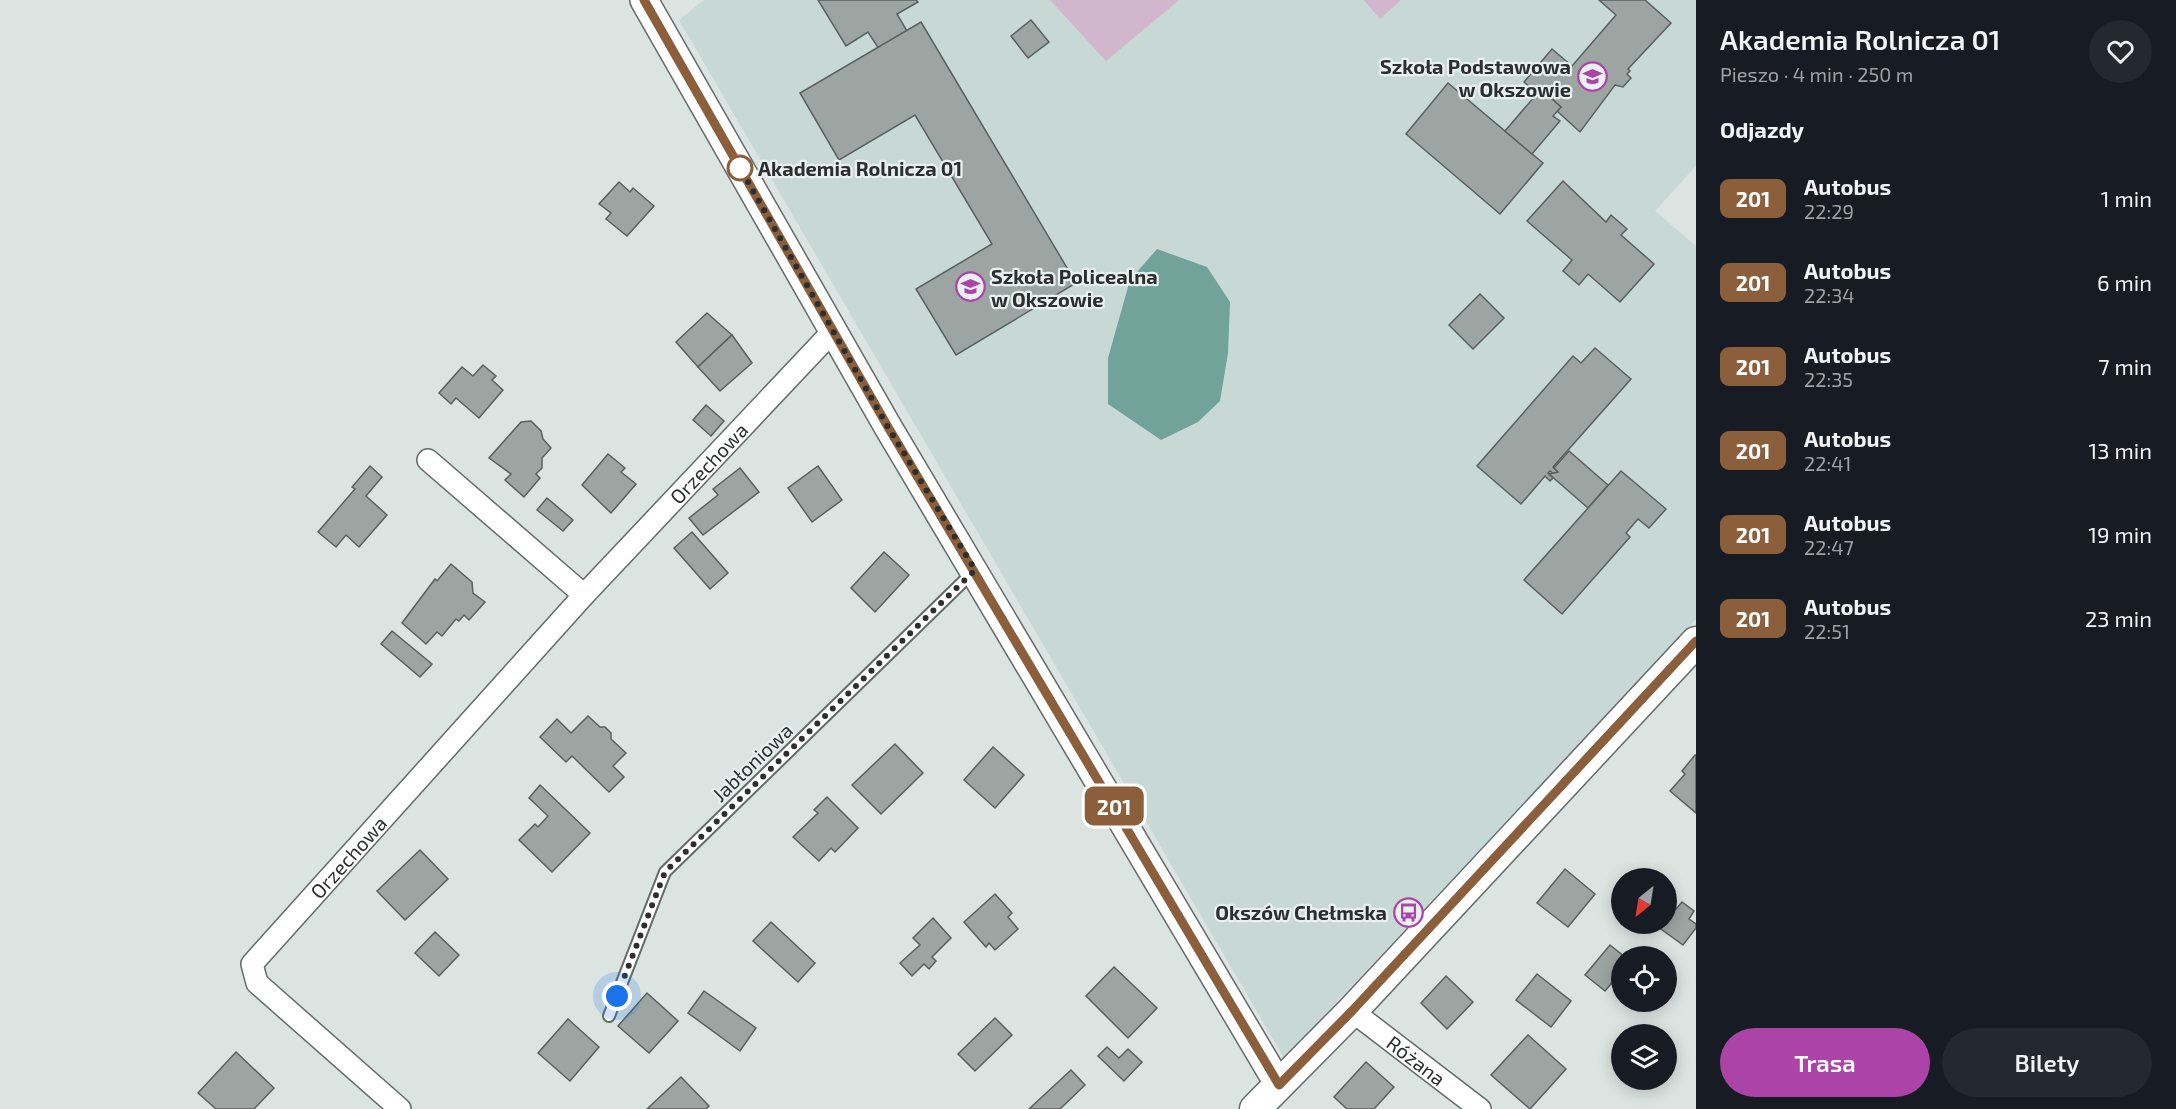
<!DOCTYPE html>
<html lang="pl">
<head>
<meta charset="utf-8">
<style>
	:root { --surface:#171b24; --page:#242831; --text:#f1f3f6; --muted:#9ea1a6; --accent:#ac44a8 }
	body { margin:0; font-family:"Exo 2",sans-serif; background:var(--page); color:var(--text); height:100vh; display:flex; flex-direction:column; font-size:22px; white-space:nowrap }
	* { box-sizing:border-box; margin:0 }
	p { font-size:20px; color:var(--muted) }
	.icon { flex:none; width:33px; height:33px; fill:none; stroke:currentColor; stroke-width:2; stroke-linecap:round; stroke-linejoin:round }
	.map { position:relative; flex:1; overflow:hidden }
	.drawer { display:flex; flex-direction:column; background:var(--surface); width:480px }
	.drawer>* { flex:none }
	.badge { padding:0 12px; border-radius:9px; font-size:21px; line-height:39px }
	.needle { width:39px; rotate:210deg }
	.tools { position:absolute; left:1611px; top:868px; display:grid; gap:12px }
	.tools a { display:grid; place-items:center; width:66px; height:66px; border-radius:50%; background:var(--surface); box-shadow:0 3px 15px #0003; font-size:30px }
	.you { position:absolute; width:30px; height:30px; margin:-15px; border:4px solid #fff; border-radius:50%; background:#1a73e8; box-shadow:0 0 0 9px #1a73e833 }
	.map>.badge { position:absolute; translate:-50% -50%; box-shadow:0 0 0 3px #fff }
	h2 { padding:0 24px; font-size:22px; line-height:54px }
	.round { display:grid; place-items:center; flex:none; width:63px; height:63px; border-radius:32px; background:var(--page) }
	.head { display:flex; align-items:center; justify-content:space-between; height:102px; padding:0 24px }
	h1 { font-size:28px; font-weight:600; line-height:45px }
	.primary-button { display:flex; gap:12px; margin-top:auto; padding:12px 24px }
	.primary-button a { flex:1; height:69px; border-radius:36px; background:var(--accent); color:#fff; font-size:24px; font-weight:600; line-height:69px; text-align:center }
	.primary-button a+a { background:var(--page); color:var(--text) }
	ul { padding:0; list-style:none }
	li { display:flex; align-items:center; gap:18px; height:84px; padding:0 24px }
	li div { flex:1 }
	li b { display:block; font-size:22px }
	li em { font-style:normal }
	li .badge { min-width:66px; font-weight:700; text-align:center }
	main { display:flex; flex:1; min-height:0 }
	.map>svg:first-child { display:block }
	.built { fill:#c8d8d5 }
	.green { fill:#d1b6ce }
	.water { fill:#71a39b }
	.building { fill:#9da5a3; stroke:#59605f; stroke-width:1.5 }
	.lines { fill:none; stroke-linecap:round; stroke-linejoin:round }
	.service-casing { stroke:#646b69; stroke-width:14 }
	.minor-casing { stroke:#646b69; stroke-width:24 }
	.tertiary-casing { stroke:#646b69; stroke-width:30 }
	.secondary-casing { stroke:#646b69; stroke-width:33 }
	.service { stroke:#fff; stroke-width:10 }
	.minor { stroke:#fff; stroke-width:21 }
	.tertiary { stroke:#fff; stroke-width:27 }
	.secondary { stroke:#fff; stroke-width:30 }
	.line-casing { stroke:#fff; stroke-width:14 }
	.line { stroke:#8b5e3c; stroke-width:9 }
	.walk { stroke:#2c2f2e; stroke-width:6; stroke-dasharray:0 10.8 }
	.stop-dot { fill:#fff; stroke:#8b5e3c; stroke-width:3 }
	.labels { text-anchor:middle; dominant-baseline:central; stroke-width:4.5; stroke-linejoin:round; paint-order:stroke }
	.poi-label { font-size:20px; font-weight:bold; fill:#2c2f2e; stroke:#e9f1f0; text-anchor:end }
	.stop-label { font-size:20px; font-weight:bold; fill:#2c2f2e; stroke:#e9f1f0; text-anchor:start }
	.street-label { font-size:20px; fill:#2c2f2e; stroke:#e9f1f0 }
</style>
</head>
<body>
<main>
<div class="map">
<svg width="1696" height="1109" viewBox="0 0 1696 1109">
	<rect width="100%" height="100%" fill="#dce4e2"/>
	<path class="built" d="M704,0H1696V166L1655,211L1696,246V619L1284,1058L679,20Z"/>
	<g class="green">
		<path d="M1050,0H1179L1106,61Z"/>
		<path d="M1364,0H1401L1380,19Z"/>
	</g>
	<path class="water" d="M1157,249L1207,267L1230,302L1228,353L1220,401L1198,422L1161,440L1108,404V358L1130,280Z"/>
	<g class="building">
		<path d="M818,0H916L918,2L897,14L907,31L879,49L868,32L846,46Z"/>
		<path d="M1599,0H1645L1671,23L1628,69L1630,71L1627,74L1631,78L1623,87L1615,85L1580,132L1557,111L1561,107L1541,89L1537,93L1524,82L1552,49L1572,66L1616,15Z"/>
		<path d="M1031,20L1049,42L1028,58L1011,36Z"/>
		<path d="M921,22L1076,283L956,355L916,289L992,244L915,115L839,160L800,93Z"/>
		<path d="M1448,83L1543,163L1500,214L1406,134Z"/>
		<path d="M1541,89L1561,107L1553,116L1560,121L1532,154L1505,131Z"/>
		<path d="M1563,181L1606,222L1611,215L1627,229L1621,235L1654,264L1620,302L1588,274L1579,285L1563,271L1572,260L1527,221Z"/>
		<path d="M619,182L630,192L633,188L654,206L627,236L606,219L611,213L599,204Z"/>
		<path d="M1480,294L1504,318L1473,349L1449,325Z"/>
		<path d="M707,313L732,335L698,367L676,342Z"/>
		<path d="M732,335L752,363L720,391L698,367Z"/>
		<path d="M1595,348L1631,379L1553,467L1558,472L1554,474L1550,471L1548,473L1553,478L1550,481L1545,476L1521,504L1477,466L1573,356L1581,363Z"/>
		<path d="M483,365L496,376L492,380L503,390L479,418L456,398L451,404L439,393L462,367L473,376Z"/>
		<path d="M706,405L724,421L711,436L693,420Z"/>
		<path d="M531,421L541,431L543,439L551,448L542,458V468L536,474L540,478L524,497L505,480L511,474L489,458L521,422Z"/>
		<path d="M1569,451L1608,485L1588,508L1549,474L1558,472L1554,468Z"/>
		<path d="M608,454L625,468L621,472L636,484L611,513L582,485Z"/>
		<path d="M370,466L382,477L366,496L387,515L359,547L346,535L336,547L318,532L355,489L352,487Z"/>
		<path d="M818,466L842,500L812,522L788,488Z"/>
		<path d="M740,468L759,492L703,535L689,518L718,495L713,489Z"/>
		<path d="M1621,471L1666,509L1649,528L1638,519L1626,533L1630,537L1562,614L1524,580Z"/>
		<path d="M547,498L573,520L563,531L537,510Z"/>
		<path d="M692,532L728,573L710,589L674,548Z"/>
		<path d="M884,552L909,575L875,612L851,588Z"/>
		<path d="M451,564L472,582L473,593L485,602L469,620L464,615L459,621L456,619L442,636L437,632L426,644L402,623L435,579L437,581Z"/>
		<path d="M392,631L432,664L420,677L381,644Z"/>
		<path d="M588,716L600,727H605L611,733V739L626,753L613,766L624,777L609,792L572,756L566,762L540,737L557,719L571,733Z"/>
		<path d="M895,744L923,773L881,814L852,785Z"/>
		<path d="M993,747L1024,775L995,808L964,780Z"/>
		<path d="M1695,755H1696V813L1670,791L1685,774L1682,771Z"/>
		<path d="M540,785L590,833L552,872L519,840L535,824L538,827L548,816L529,798Z"/>
		<path d="M827,797L858,828L835,852L831,848L819,861L793,837L818,813L814,810Z"/>
		<path d="M420,850L448,879L405,920L377,891Z"/>
		<path d="M1565,869L1595,894L1568,927L1537,903Z"/>
		<path d="M1666,885L1675,891L1667,902L1676,909L1682,902L1694,911L1689,919L1696,924V928L1683,945L1654,924H1666Z"/>
		<path d="M995,894L1012,913L1008,917L1018,929L995,950L989,943L986,947L964,922Z"/>
		<path d="M933,918L951,938L932,957L936,961L929,969L924,964L912,976L900,963L920,945L913,938Z"/>
		<path d="M771,922L815,963L798,982L753,941Z"/>
		<path d="M435,932L459,955L439,976L415,953Z"/>
		<path d="M1610,945L1625,957H1622V971L1605,991L1585,975Z"/>
		<path d="M1114,967L1157,1008L1128,1038L1086,996Z"/>
		<path d="M1537,974L1571,1001L1551,1027L1516,1000Z"/>
		<path d="M1446,976L1473,1002L1447,1029L1421,1003Z"/>
		<path d="M704,991L756,1028L740,1051L688,1013Z"/>
		<path d="M647,993L678,1021L649,1053L618,1026Z"/>
		<path d="M995,1018L1012,1035L975,1071L958,1054Z"/>
		<path d="M568,1019L599,1047L570,1081L538,1053Z"/>
		<path d="M1528,1035L1566,1069L1530,1109L1491,1075Z"/>
		<path d="M1107,1047L1119,1058L1128,1049L1142,1062L1124,1081L1098,1056Z"/>
		<path d="M236,1052L274,1088L254,1109H216L198,1093Z"/>
		<path d="M1366,1062L1394,1087L1374,1109H1347L1334,1097Z"/>
		<path d="M1071,1070L1085,1085L1060,1109H1029Z"/>
		<path d="M681,1077L709,1106L706,1109H647Z"/>
	</g>
	<g class="lines">
		<defs>
			<path id="service" d="M609,1016L665,872L972,573"/>
			<g id="minor">
				<path d="M428,460L584,595"/>
				<path id="s1" d="M1352,1011L1480,1109"/>
				<path id="s2" d="M400,1109L257,983L252,964L584,595L833,331"/>
			</g>
			<path id="tertiary" d="M644,0L888,427L1279,1085"/>
			<path id="secondary" d="M1255,1109L1352,1011L1696,642"/>
		</defs>
		<use href="#service" class="service-casing"/>
		<use href="#minor" class="minor-casing"/>
		<use href="#tertiary" class="tertiary-casing"/>
		<use href="#secondary" class="secondary-casing"/>
		<use href="#service" class="service"/>
		<use href="#minor" class="minor"/>
		<use href="#tertiary" class="tertiary"/>
		<use href="#secondary" class="secondary"/>
	</g>
	<g class="lines">
		<defs>
			<path id="line" d="M644,0L888,427L1279,1085L1352,1011L1696,641"/>
		</defs>
		<use href="#line" class="line-casing"/>
		<use href="#line" class="line"/>
		<path class="walk" d="M617,996L665,872L975,570L888,427L740,168"/>
	</g>
	<defs>
		<symbol id="school-ring" viewBox="-11 -11 22 22"><circle r="9.5" fill="#e9f1f0" stroke="#ac44a8" stroke-width="1.5"/><path d="M0-5L7-2L0 1L-7-2ZM-4 1L0 2.5L4 1V4Q0 6-4 4Z" fill="#ac44a8"/></symbol>
		<symbol id="university-ring" viewBox="-11 -11 22 22"><circle r="9.5" fill="#e9f1f0" stroke="#ac44a8" stroke-width="1.5"/><path d="M0-5L7-2L0 1L-7-2ZM-4 1L0 2.5L4 1V4Q0 6-4 4Z" fill="#ac44a8"/></symbol>
		<symbol id="bus-ring" viewBox="-11 -11 22 22"><circle r="9.5" fill="#e9f1f0" stroke="#ac44a8" stroke-width="1.5"/><path d="M-5-6H5V4H4V6H2V4H-2V6H-4V4H-5ZM-3.5-4V0h7V-4ZM-3.5 1.2v1.5H-2V1.2ZM2 1.2v1.5H3.5V1.2Z" fill="#ac44a8"/></symbol>
	</defs>
	<g fill-rule="evenodd">
		<use href="#school-ring" x="1576" y="60" width="33" height="33"/>
		<use href="#university-ring" x="954" y="270" width="33" height="33"/>
		<use href="#bus-ring" x="1392" y="896" width="33" height="33"/>
	</g>
	<circle class="stop-dot" cx="740" cy="168" r="12"/>
	<g class="labels">
		<g class="poi-label">
			<text x="1571" y="66">Szkoła Podstawowa<tspan x="1571" dy="23">w Okszowie</tspan></text>
			<text x="991" y="276" text-anchor="start">Szkoła Policealna<tspan x="991" dy="23">w Okszowie</tspan></text>
			<text x="1387" y="912">Okszów Chełmska</text>
		</g>
		<g class="stop-label">
			<text x="758" y="168">Akademia Rolnicza 01</text>
		</g>
		<g class="street-label">
			<text stroke="none"><textPath href="#s2" startOffset="888">Orzechowa</textPath></text>
			<text transform="translate(752 762) rotate(-44)">Jabłoniowa</text>
			<text stroke="none"><textPath href="#s2" startOffset="354">Orzechowa</textPath></text>
			<text stroke="none"><textPath href="#s1" startOffset="81">Różana</textPath></text>
		</g>
	</g>
</svg>
<div class="tools">
<a><svg class="needle" viewBox="-14 -14 28 28"><path d="M0-13l5 13h-10z" fill="#e53935"/><path d="M0 13l5-13h-10z" fill="#9ea1a6"/></svg></a>
<a><svg class="icon" aria-label="locate" viewBox="0 0 24 24"><circle cx="12" cy="12" r="6"/><path d="M12 2v4M12 18v4M2 12h4M18 12h4"/></svg></a>
<a><svg class="icon" aria-label="layers" viewBox="0 0 24 24"><path d="M12 4l9 5-9 5-9-5zM3 14l9 5 9-5"/></svg></a>
</div>
<div class="you" style="left:617px;top:996px"></div>
<b class="badge" style="left:1114px;top:806px;background:#8b5e3c;color:#fff">201</b>
</div>
<section class="drawer">
<div class="head"><div><h1>Akademia Rolnicza 01</h1><p>Pieszo · 4 min · 250 m</p></div><a class="round"><svg class="icon" aria-label="heart" viewBox="0 0 24 24"><path d="M12 20l-8-8c-3-5 5-10 8-4 3-6 11-1 8 4z"/></svg></a></div>
<h2>Odjazdy</h2>
<ul>
<li><span class="badge" style="background:#8b5e3c;color:#fff">201</span><div><b>Autobus</b><p>22:29</p></div><em>1 min</em></li>
<li><span class="badge" style="background:#8b5e3c;color:#fff">201</span><div><b>Autobus</b><p>22:34</p></div><em>6 min</em></li>
<li><span class="badge" style="background:#8b5e3c;color:#fff">201</span><div><b>Autobus</b><p>22:35</p></div><em>7 min</em></li>
<li><span class="badge" style="background:#8b5e3c;color:#fff">201</span><div><b>Autobus</b><p>22:41</p></div><em>13 min</em></li>
<li><span class="badge" style="background:#8b5e3c;color:#fff">201</span><div><b>Autobus</b><p>22:47</p></div><em>19 min</em></li>
<li><span class="badge" style="background:#8b5e3c;color:#fff">201</span><div><b>Autobus</b><p>22:51</p></div><em>23 min</em></li>
</ul>
<div class="primary-button"><a>Trasa</a><a>Bilety</a></div>
</section>
</main>
</body>
</html>
